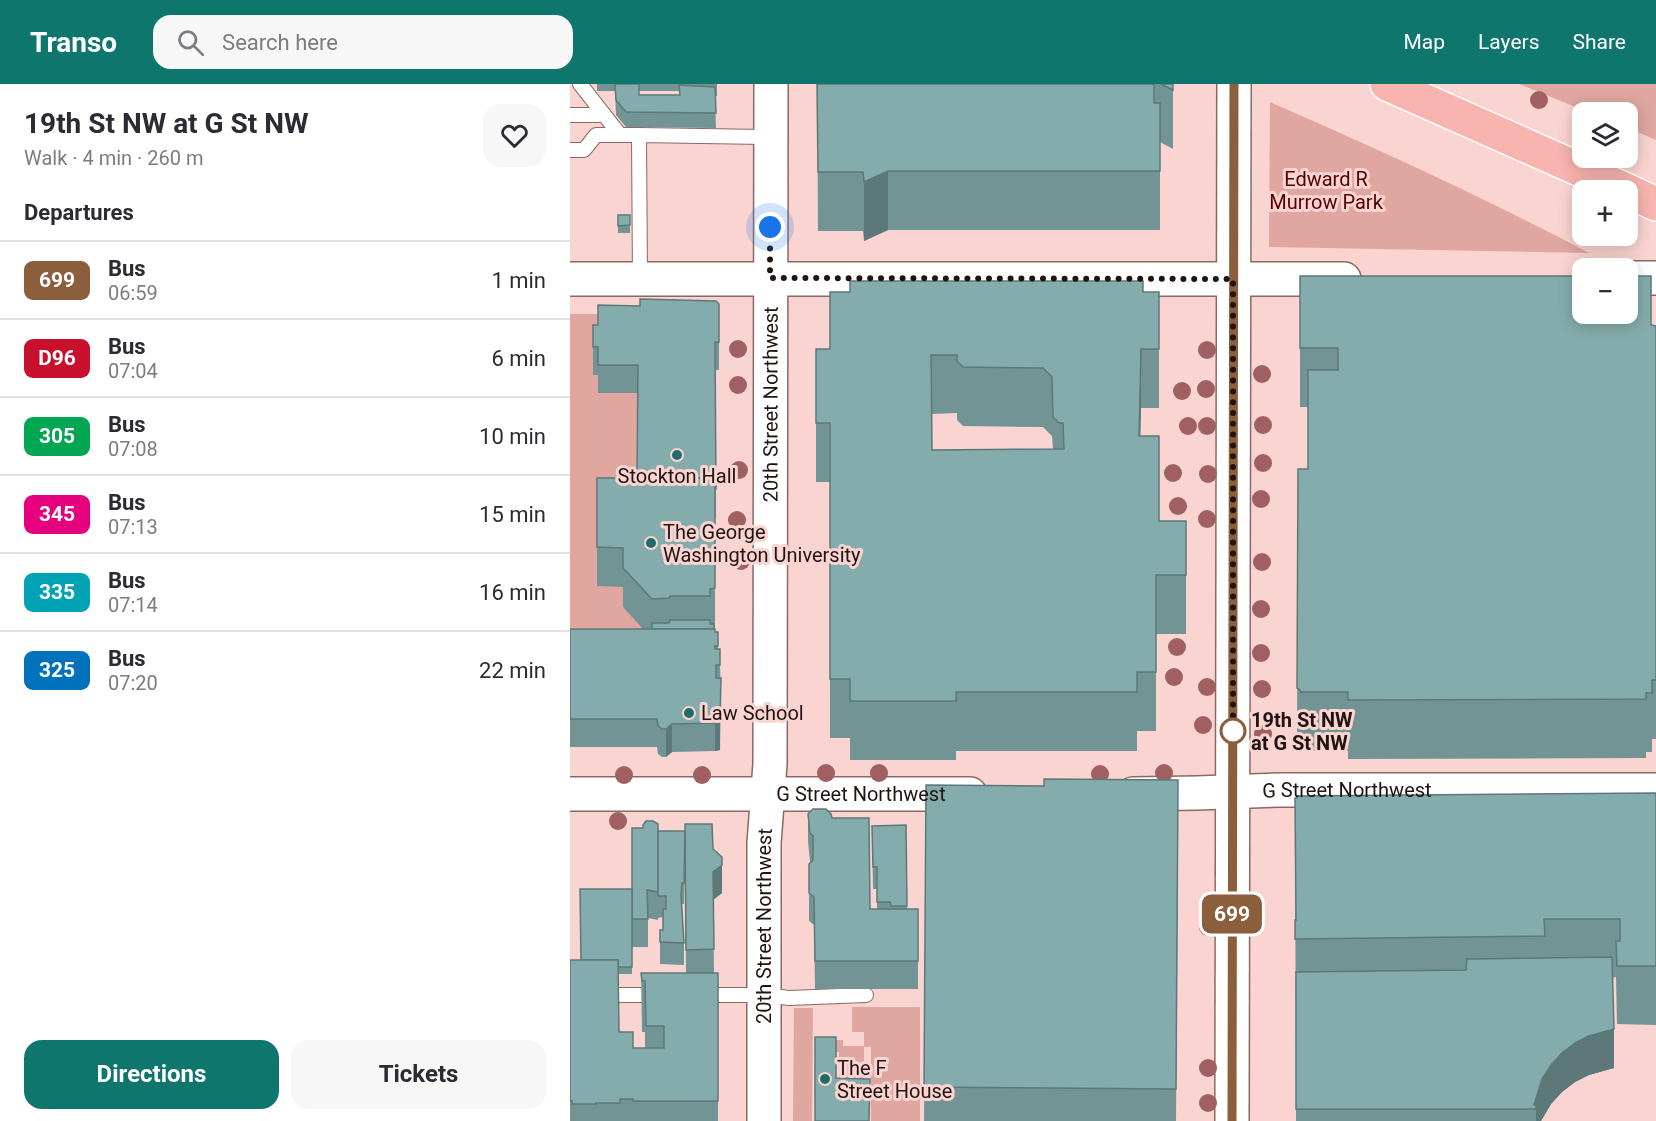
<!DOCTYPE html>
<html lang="en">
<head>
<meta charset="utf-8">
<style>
	:root { --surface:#fff; --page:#f7f7f7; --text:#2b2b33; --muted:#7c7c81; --line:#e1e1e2; --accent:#0f766e }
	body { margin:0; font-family:Roboto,sans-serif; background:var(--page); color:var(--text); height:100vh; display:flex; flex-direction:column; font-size:22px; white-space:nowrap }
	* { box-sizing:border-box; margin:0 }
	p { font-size:20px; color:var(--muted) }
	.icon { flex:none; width:33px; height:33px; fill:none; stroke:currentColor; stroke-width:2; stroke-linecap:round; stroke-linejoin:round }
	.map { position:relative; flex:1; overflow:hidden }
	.side { display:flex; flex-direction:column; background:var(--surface); width:570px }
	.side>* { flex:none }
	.badge { padding:0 12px; border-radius:9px; font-size:21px; line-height:39px }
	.tools { position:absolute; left:1002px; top:18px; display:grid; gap:12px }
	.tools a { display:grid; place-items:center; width:66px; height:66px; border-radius:12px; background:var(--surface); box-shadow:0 3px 15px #0003; font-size:30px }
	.you { position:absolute; width:30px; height:30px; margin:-15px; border:4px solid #fff; border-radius:50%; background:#1a73e8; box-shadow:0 0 0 9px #1a73e833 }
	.map>.badge { position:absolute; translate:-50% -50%; box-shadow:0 0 0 3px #fff }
	h2 { padding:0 24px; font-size:22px; line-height:54px }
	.round { display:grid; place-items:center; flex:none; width:63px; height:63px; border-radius:18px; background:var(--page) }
	.summary { display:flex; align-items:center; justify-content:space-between; height:102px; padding:0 24px }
	h1 { font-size:28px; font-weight:700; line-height:45px }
	.cta { display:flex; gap:12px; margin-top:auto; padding:12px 24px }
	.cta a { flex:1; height:69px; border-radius:18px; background:var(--accent); color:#fff; font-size:24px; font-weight:700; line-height:69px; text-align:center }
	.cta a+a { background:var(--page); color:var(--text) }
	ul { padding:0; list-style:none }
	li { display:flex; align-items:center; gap:18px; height:78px; padding:0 24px; border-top:2px solid var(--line) }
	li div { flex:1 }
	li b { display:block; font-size:22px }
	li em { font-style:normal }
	li .badge { min-width:66px; font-weight:700; text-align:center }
	header { display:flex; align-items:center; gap:36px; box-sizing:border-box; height:84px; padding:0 30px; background:var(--accent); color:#fff }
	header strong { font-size:28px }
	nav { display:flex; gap:33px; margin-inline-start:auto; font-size:21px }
	.search { width:420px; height:54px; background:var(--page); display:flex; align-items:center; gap:15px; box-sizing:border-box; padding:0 21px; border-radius:18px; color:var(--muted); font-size:22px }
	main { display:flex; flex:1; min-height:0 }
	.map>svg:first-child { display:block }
	.green { fill:#dfa7a0 }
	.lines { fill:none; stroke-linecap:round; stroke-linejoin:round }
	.lane-casing { stroke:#8a6965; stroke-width:16 }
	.secondary-casing { stroke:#8a6965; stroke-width:36 }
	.primary-casing { stroke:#fff; stroke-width:36 }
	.lane { stroke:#fff; stroke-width:14 }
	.secondary { stroke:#fff; stroke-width:33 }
	.primary { stroke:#f8b4ae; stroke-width:33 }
	.tree { fill:#a05f60 }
	.wall { fill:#729494; fill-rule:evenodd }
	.shaded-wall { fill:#5d7878 }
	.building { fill:#85acac; stroke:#5d7878; stroke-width:1.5; fill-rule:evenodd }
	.line-casing { stroke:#fff; stroke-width:14 }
	.line { stroke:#8b5e3c; stroke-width:9 }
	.walk { stroke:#201412; stroke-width:6; stroke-dasharray:0 10.8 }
	.poi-dot { fill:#206c6c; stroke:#fad4d0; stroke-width:2 }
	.stop-dot { fill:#fff; stroke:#8b5e3c; stroke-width:3 }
	.labels { text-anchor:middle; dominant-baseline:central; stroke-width:6; stroke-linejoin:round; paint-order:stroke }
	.park-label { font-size:20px; fill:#560005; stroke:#fad4d0 }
	.street-label { font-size:20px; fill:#201412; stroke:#fad4d0 }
	.poi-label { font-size:20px; fill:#201412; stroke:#fad4d0; text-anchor:start }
	.stop-label { font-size:20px; font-weight:bold; fill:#201412; stroke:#fad4d0; text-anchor:start }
</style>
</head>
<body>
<header>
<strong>Transo</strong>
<div class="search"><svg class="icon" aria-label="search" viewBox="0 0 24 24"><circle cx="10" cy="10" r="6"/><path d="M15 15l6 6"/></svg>Search here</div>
<nav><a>Map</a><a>Layers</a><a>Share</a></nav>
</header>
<main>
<section class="side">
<div class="summary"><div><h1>19th St NW at G St NW</h1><p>Walk · 4 min · 260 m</p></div><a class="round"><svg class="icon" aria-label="heart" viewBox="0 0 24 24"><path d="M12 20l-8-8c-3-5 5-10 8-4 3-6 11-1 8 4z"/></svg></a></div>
<h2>Departures</h2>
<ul>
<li><span class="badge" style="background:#8b5e3c;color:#fff">699</span><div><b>Bus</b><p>06:59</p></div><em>1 min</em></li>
<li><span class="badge" style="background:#c8102e;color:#fff">D96</span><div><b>Bus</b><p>07:04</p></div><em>6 min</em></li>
<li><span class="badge" style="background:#00a651;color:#fff">305</span><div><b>Bus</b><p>07:08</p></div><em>10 min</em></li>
<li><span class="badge" style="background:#e6007e;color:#fff">345</span><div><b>Bus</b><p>07:13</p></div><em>15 min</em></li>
<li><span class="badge" style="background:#00a3b4;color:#fff">335</span><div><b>Bus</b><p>07:14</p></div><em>16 min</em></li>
<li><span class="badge" style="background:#0072bc;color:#fff">325</span><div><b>Bus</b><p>07:20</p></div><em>22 min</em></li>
</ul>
<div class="cta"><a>Directions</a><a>Tickets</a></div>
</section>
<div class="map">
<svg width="1086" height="1037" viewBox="0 0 1086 1037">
	<rect width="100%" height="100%" fill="#fad4d0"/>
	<g class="green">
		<path d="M949,0H1086V56L1058,44V28H1018Z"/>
		<path d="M700,18C808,65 915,114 1019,169L699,163Z"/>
		<path d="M0,230H29L28,269L23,290L28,291V309H68L67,433L53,503L82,554L0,573Z"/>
		<path d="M282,923H350V1037H301V963H294V1006H269V968L260,967L247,956H273V962H294V948H282Z"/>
		<path d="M224,924H243L242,1037H223Z"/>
	</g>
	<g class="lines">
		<defs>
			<g id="lane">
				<path d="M10,0L50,51"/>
				<path d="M0,31H34"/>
				<path d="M0,66H14L26,51H69"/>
				<path d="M70,195L69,51L201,53"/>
				<path d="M0,911H88"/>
				<path d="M131,911H194L219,914L296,911"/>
			</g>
			<g id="secondary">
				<path d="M1058,194H1086"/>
				<path d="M0,195H774"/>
				<path id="s1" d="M0,710H400"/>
				<path id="s2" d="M563,710L627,709L710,706H1086"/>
				<path id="s3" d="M194,1037V759L200,680L201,0"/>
				<path d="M662,1037L664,0"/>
			</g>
			<g id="primary">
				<path d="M817,0L1056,106"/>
				<path d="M1058,107L1086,120"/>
			</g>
		</defs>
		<use href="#lane" class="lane-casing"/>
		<use href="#secondary" class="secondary-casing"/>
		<use href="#primary" class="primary-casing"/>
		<use href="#lane" class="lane"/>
		<use href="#secondary" class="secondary"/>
		<use href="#primary" class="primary"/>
	</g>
	<g class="tree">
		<circle cx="969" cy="16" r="9"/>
		<circle cx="168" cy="265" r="9"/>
		<circle cx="637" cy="266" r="9"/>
		<circle cx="692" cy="290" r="9"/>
		<circle cx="168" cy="301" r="9"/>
		<circle cx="636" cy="305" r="9"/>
		<circle cx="612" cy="307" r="9"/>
		<circle cx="693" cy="341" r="9"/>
		<circle cx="618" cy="342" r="9"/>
		<circle cx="637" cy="342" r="9"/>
		<circle cx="693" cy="379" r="9"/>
		<circle cx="169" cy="386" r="9"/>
		<circle cx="603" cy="389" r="9"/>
		<circle cx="638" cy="390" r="9"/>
		<circle cx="691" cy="415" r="9"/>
		<circle cx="608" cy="422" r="9"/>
		<circle cx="637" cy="435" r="9"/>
		<circle cx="167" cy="436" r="9"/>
		<circle cx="171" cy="477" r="9"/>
		<circle cx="692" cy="478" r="9"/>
		<circle cx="691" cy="525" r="9"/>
		<circle cx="607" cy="563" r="9"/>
		<circle cx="691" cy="569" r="9"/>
		<circle cx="604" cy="593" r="9"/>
		<circle cx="637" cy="603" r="9"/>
		<circle cx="692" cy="605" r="9"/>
		<circle cx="633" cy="641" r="9"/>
		<circle cx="693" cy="650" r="9"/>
		<circle cx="256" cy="689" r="9"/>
		<circle cx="309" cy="689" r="9"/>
		<circle cx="594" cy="689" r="9"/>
		<circle cx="530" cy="690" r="9"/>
		<circle cx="54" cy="691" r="9"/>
		<circle cx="132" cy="691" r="9"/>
		<circle cx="48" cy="737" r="9"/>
		<circle cx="638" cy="843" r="9"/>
		<circle cx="638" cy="984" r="9"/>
		<circle cx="638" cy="1019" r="9"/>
	</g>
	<g class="wall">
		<path d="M27,0H147V12H145L146,44L56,43L46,31L45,7H27ZM69,7H109V11H69Z"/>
		<path d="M247,0H603V65L590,58V146H318L294,157L293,147H248Z"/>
		<rect x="48" y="131" width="12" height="18"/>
		<path d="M730,192L1086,242V655H1082V668H1076V674L778,675V667H731L730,664L727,663L728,385H738V323H730Z"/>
		<path d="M573,208H589V324H571L570,352L589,437H616V550H586V647H567V667H386V676H280V654H260V398H246V265H260ZM387,329V336L393,342L473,343L482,352L483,365L362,366L361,330Z"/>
		<path d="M23,241L149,248V286H145L146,433H145V548H148V565L150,581L151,609L150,666L145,667L102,668L96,673H92L88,670L87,663H0V545H73L53,523V503L27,502V394H67L68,309H28V291H23Z"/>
		<path d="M356,701L608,755L606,1037H354Z"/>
		<path d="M1086,709V941L1047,940L1046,893L1042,894L1044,984L1019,991L1005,998L992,1008L981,1020L971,1037H726L725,714Z"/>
		<path d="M238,730L262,734L300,825H307V805H303L302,742L336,741L337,825H348V905H245L244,841L239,837V809L241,778L240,777L238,758Z"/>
		<path d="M76,737H83L88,740V747H115V740H142L143,765L152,773V809L143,816L144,889H148V1037H0V876H11L10,805H62V814V744H73V741ZM115,768L116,889H71L72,948H75V964H63V948H49L48,890H62V863H78V834L88,836V834L93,833V846H90V880L114,881V859L112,820H114Z"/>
	</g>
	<g class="shaded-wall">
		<path d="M318,87V146L294,157V98Z"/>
		<path d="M571,265V324L569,411V352Z"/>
		<path d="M150,638V666L145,667V639Z"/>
		<path d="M102,640V668L96,673V645Z"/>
		<path d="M152,781V809L143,816V788Z"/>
		<path d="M1044,945V984L1019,991L1005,998L992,1008L981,1020L971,1037H966V1025L964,1021L972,995L981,981L992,969L1005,959L1019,952Z"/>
	</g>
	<g class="building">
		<path d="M45,0H69V11H110L109,1L145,3L146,29L56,28L46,16Z"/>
		<path d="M247,0H584V19H590V87H318L294,98L293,88H248Z"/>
		<path d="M591,0H603V6Z"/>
		<path d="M48,131H60V141L48,142Z"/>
		<path d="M730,192H1012V230H1058V192H1081V241L1086,242V596H1082V609H1076V615L778,616V608H731L730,606L727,604L728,385H738V286H768V264H730Z"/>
		<path d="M280,197H573V208H589V265H571L569,352H589V437H616V491H586V588H567V608H386V617H280V595H260V339H246V265H260V208H280ZM361,271H387V277L393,283L473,284L482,293L483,333L489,339H493L494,365L362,366Z"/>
		<path d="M70,215L146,217L149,220V258H145L146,405H145V394H67L68,281H28V263H23V241H28V221L70,222Z"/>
		<path d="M27,394H145V504L140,505V512H100L99,514L82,515L53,484V464L27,463Z"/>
		<path d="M100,536H140V540H144V545H82V539H99Z"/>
		<path d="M0,545H145V548H148V562H145V565H150V581H146V594H151L150,638L145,639L102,640L96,645H92L88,642L87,635H0Z"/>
		<path d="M474,695L608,696L606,1005L354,1003L356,701L474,702Z"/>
		<path d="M1086,709V882H1047L1046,857H1050V835H974L975,852L725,855V836H726L725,714H727V712Z"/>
		<path d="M243,725H256L261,730L262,734H299L300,825H348V877H245L244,813L239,809V780L243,776V752L240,749L238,730Z"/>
		<path d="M76,737H83L88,740V808L77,806L78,835H62V744H73V741Z"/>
		<path d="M115,740H142L143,765L152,773V781L143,788L144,865L116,866Z"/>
		<path d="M336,741L337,822H321L320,818H307V783H303L302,742Z"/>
		<path d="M88,747H115L114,799H112L111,811L114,859L90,858V846H93V825H96V812H88Z"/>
		<path d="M10,805H62V883H48V876H11Z"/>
		<path d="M1042,873L1044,945L1019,952L1005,959L992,969L981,981L972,995L964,1021H966V1025H726V888L896,886L897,875Z"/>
		<path d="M0,876H48L49,948H63V964H94V942H76L75,897H72L71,889H148V1017H63V1015H50V1019H26V1020H2V1017H0Z"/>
		<path d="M245,953H266V994L300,995L299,1037H245Z"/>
	</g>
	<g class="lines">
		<defs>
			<path id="line" d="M662,1037L664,0"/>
		</defs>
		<use href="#line" class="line-casing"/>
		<use href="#line" class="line"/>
		<path class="walk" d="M200,143V194L663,195V658V647"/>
	</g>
	<g class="poi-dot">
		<circle cx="107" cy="371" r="6"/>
		<circle cx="81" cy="459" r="6"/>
		<circle cx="119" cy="629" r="6"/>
		<circle cx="255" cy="995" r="6"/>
	</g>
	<circle class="stop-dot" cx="663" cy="647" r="12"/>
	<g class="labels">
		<g class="park-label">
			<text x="756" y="95">Edward R<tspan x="756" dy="23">Murrow Park</tspan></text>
		</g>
		<g class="street-label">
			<text stroke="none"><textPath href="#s3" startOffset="717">20th Street Northwest</textPath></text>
			<text stroke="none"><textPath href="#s2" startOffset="214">G Street Northwest</textPath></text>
			<text stroke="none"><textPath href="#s1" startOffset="291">G Street Northwest</textPath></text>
			<text stroke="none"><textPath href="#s3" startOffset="195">20th Street Northwest</textPath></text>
		</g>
		<g class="poi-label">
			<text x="107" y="392" text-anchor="middle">Stockton Hall</text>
			<text x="93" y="448">The George<tspan x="93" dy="23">Washington University</tspan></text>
			<text x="131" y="629">Law School</text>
			<text x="267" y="984">The F<tspan x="267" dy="23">Street House</tspan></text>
		</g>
		<g class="stop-label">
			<text x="681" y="636">19th St NW<tspan x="681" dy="23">at G St NW</tspan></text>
		</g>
	</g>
</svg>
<div class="tools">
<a><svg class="icon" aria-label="layers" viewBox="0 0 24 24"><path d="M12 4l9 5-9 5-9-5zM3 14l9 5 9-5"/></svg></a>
<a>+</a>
<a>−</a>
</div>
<div class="you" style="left:200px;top:143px"></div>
<b class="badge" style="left:662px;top:830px;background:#8b5e3c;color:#fff">699</b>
</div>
</main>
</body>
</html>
